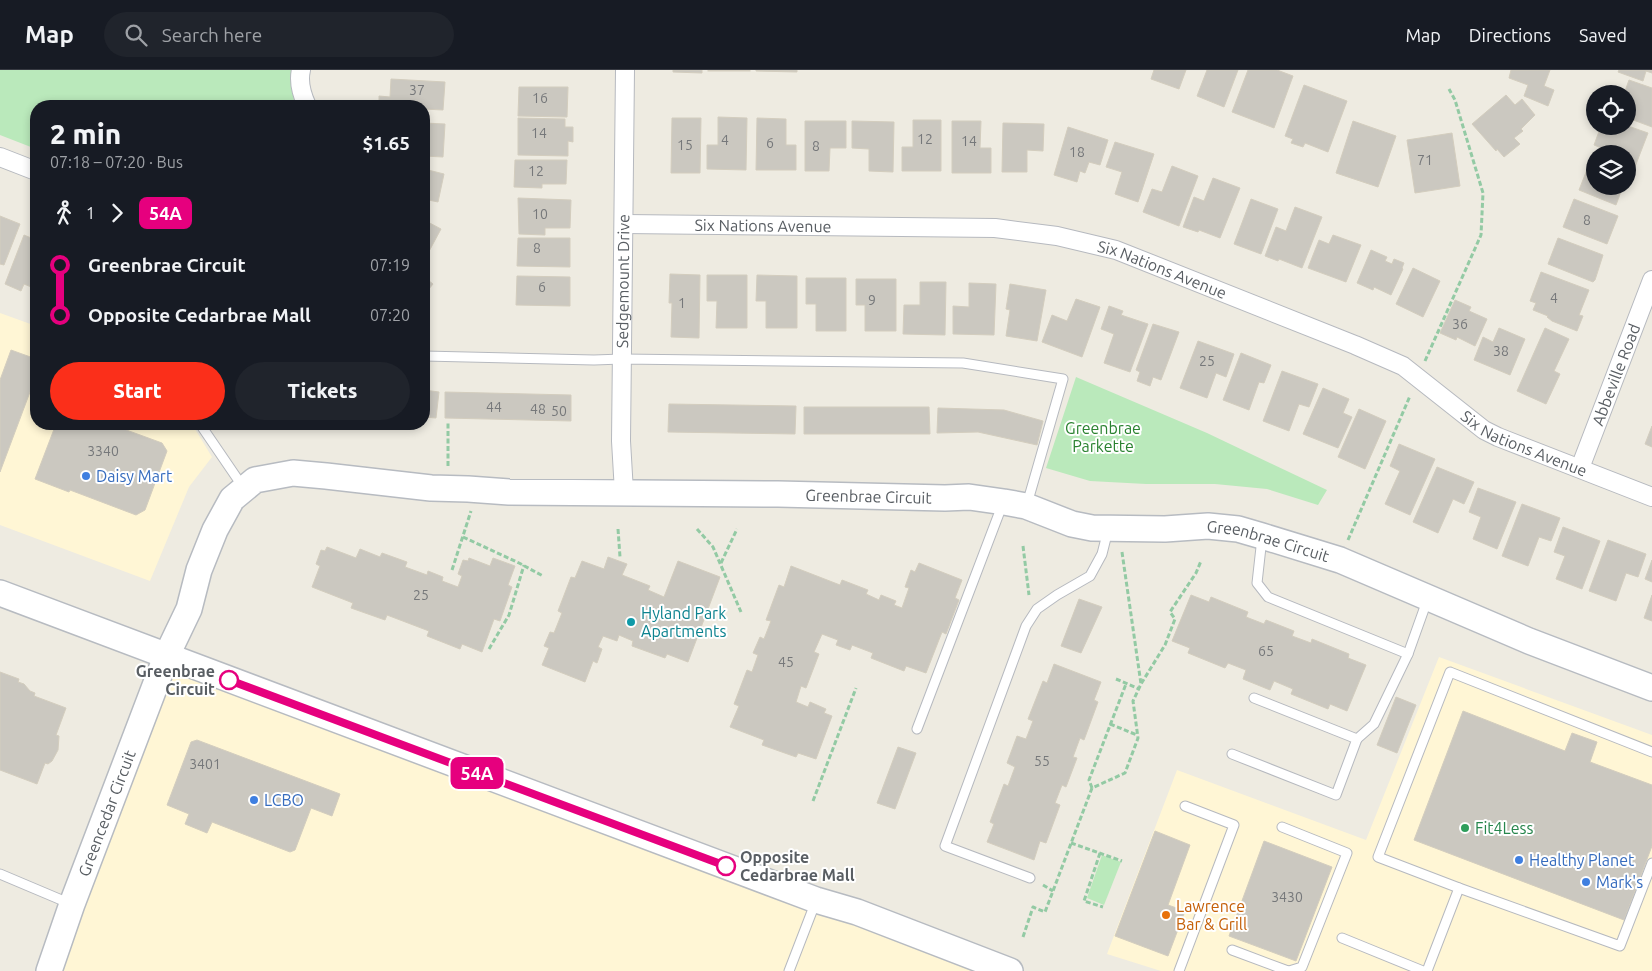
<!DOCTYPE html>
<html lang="en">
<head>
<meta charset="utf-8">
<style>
	:root { --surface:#171b24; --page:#20242c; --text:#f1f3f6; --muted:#9ea1a6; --line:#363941; --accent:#fb2f1a }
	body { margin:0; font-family:Ubuntu,sans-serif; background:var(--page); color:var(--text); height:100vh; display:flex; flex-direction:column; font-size:19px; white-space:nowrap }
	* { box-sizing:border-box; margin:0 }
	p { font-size:16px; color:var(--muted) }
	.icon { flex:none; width:28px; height:28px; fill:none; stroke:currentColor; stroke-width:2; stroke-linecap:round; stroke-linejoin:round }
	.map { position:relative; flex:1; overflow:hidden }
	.side { position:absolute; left:30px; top:30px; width:400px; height:330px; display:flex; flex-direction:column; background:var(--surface); border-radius:20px; box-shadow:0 2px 8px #0003 }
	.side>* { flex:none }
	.badge { padding:0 10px; border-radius:8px; font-size:18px; line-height:32px }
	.controls { position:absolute; left:1586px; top:15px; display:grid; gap:10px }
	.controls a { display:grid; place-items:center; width:50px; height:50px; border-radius:50%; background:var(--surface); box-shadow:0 2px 8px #0003; font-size:25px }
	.map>.badge { position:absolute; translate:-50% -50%; box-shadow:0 0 0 2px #fff }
	.legs { display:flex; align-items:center; gap:8px; height:55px; padding:0 20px; font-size:16px }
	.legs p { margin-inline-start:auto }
	.summary { display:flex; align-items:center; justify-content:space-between; height:85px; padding:0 20px }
	h1 { font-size:28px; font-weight:800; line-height:38px }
	.button { display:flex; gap:10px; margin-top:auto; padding:10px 20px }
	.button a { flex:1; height:58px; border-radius:30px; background:var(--accent); color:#fff; font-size:20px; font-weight:800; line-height:58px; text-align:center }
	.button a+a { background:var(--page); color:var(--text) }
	ul { padding:0 20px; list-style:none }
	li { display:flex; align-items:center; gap:18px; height:50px; font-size:19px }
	li i { display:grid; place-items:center; width:8px; height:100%; margin:0 6px; background:currentColor }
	li i::after { content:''; width:12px; height:12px; margin:-6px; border:4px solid; border-radius:50%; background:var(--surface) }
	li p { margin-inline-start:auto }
	li:first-child i { background:linear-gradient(#0000 50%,currentColor 0) }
	li:last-child i { background:linear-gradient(currentColor 50%,#0000 0) }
	header { display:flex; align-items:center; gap:30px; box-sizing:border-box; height:70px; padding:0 25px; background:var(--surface); border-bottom:1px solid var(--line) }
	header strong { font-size:24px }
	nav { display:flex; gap:28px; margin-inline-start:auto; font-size:18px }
	.search { width:350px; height:45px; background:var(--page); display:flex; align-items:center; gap:12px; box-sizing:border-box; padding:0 18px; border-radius:28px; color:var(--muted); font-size:19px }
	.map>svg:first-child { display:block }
	.commercial { fill:#fff6d5 }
	.green { fill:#bae9bb }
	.building { fill:#cbc8c0; stroke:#d3cdbe }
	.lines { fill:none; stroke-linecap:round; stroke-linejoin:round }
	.lane-casing { stroke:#b6b9bf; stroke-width:11 }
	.street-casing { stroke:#b6b9bf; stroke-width:20 }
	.secondary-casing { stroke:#b7bbc1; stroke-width:28 }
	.path { stroke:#93caa4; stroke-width:3; stroke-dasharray:5 2.5; stroke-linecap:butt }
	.lane { stroke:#fff; stroke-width:9 }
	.street { stroke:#fff; stroke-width:18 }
	.secondary { stroke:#fff; stroke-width:25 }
	.line-1-casing { stroke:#fff; stroke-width:11 }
	.line-1 { stroke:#e6007e; stroke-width:8 }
	.shop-dot { fill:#3f7fe0; stroke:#fff; stroke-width:2 }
	.culture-dot { fill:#0f9aa8; stroke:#fff; stroke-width:2 }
	.stop-1-dot { fill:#fff; stroke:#e6007e; stroke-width:2.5 }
	.leisure-dot { fill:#2e9e5b; stroke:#fff; stroke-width:2 }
	.food-dot { fill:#e8710a; stroke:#fff; stroke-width:2 }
	.labels { text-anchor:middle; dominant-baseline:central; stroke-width:4; stroke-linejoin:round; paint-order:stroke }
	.number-label { font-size:14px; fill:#76787a }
	.street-label { font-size:16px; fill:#595e63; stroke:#fff }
	.park-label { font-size:16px; fill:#2a8230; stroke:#fff }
	.shop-label { font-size:16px; fill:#366cbe; stroke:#fff; text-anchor:start }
	.culture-label { font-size:16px; fill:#0d838f; stroke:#fff; text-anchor:start }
	.stop-label { font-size:16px; font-weight:bold; fill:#595e63; stroke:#fff; text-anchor:end }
	.leisure-label { font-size:16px; fill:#27864d; stroke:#fff; text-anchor:start }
	.food-label { font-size:16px; fill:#c56008; stroke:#fff; text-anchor:start }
</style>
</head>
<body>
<header>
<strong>Map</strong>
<div class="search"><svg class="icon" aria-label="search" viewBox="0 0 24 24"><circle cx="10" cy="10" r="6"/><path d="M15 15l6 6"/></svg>Search here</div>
<nav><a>Map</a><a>Directions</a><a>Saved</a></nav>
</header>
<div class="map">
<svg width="1652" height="901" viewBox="0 0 1652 901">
	<rect width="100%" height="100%" fill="#eeebe1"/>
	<g class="commercial">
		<path d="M0,243L36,256V354H192L212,387L189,417L150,511L0,455Z"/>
		<path d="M166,587L1010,901H49Z"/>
		<path d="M1439,587L1652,665V901H1161L1107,884L1177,700L1366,770Z"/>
	</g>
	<g class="green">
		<path d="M0,0H291V13L295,36H36V79L0,65Z"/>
		<path d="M1076,307L1207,363L1327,420L1318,435L1267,419L1215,414H1146L1090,411L1046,398Z"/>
		<path d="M1102,785L1121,792L1104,835L1087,828Z"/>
	</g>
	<g class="building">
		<path d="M673,0H702V3L673,2Z"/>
		<rect x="708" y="0" width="42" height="1"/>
		<path d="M756,0H797V2L756,1Z"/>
		<path d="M1154,0H1186L1179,19L1151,9Z"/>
		<path d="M1207,0H1238L1224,37L1197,26Z"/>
		<path d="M1248,0H1277L1293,6L1274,58L1232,42Z"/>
		<path d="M1511,0H1550L1544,16L1554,20L1548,36L1524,26L1528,15L1509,8Z"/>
		<path d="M1619,0H1652V3L1646,1L1643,11L1618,2Z"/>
		<path d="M391,9L445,12L443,40L424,39V36H379V26L390,27Z"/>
		<path d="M1629,10L1652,18V57L1628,48V24H1624Z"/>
		<path d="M1304,15L1347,31L1328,82L1305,73L1303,77L1291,73L1293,69L1285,66Z"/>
		<path d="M519,17H568L567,47L518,46Z"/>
		<path d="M1506,25L1515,35L1522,29L1535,45L1521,59L1523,61L1514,68L1520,74L1504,87L1497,79L1496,81L1472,54Z"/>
		<path d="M718,47L747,48L746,100L707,99V75H718Z"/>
		<path d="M518,48L565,49V57H573V72L568,71V86L518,85Z"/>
		<path d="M672,48H701L700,103H671Z"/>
		<path d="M757,48L786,49V75H796V100H756Z"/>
		<path d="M913,50H941V101H902V77H913Z"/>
		<path d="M805,51H846V78H830L829,101H805Z"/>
		<path d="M852,51L894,52L893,102L869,101V79L852,78Z"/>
		<path d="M952,51H981L980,78H991V103H952Z"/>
		<path d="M1353,51L1396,66L1378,117L1336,103Z"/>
		<path d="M424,53L445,54L443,87L424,86Z"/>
		<path d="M1003,53L1044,54L1043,81L1027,80V102H1002Z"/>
		<path d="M1601,56H1628L1648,63L1633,102L1628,100V84H1616L1594,75Z"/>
		<path d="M1068,57L1108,70L1100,95L1089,92L1085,103L1080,101L1077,112L1054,105Z"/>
		<path d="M1452,63L1460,116L1415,123L1407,70Z"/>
		<path d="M1115,72L1154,84L1138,132L1115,124L1122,102L1106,97Z"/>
		<path d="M515,90H567L566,114H542V118L514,117Z"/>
		<path d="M1590,92L1595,93V116H1623L1616,135L1579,120Z"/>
		<path d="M1172,96L1198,106L1179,156L1143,142L1152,119L1162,122Z"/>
		<path d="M424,99L444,104L438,132L424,129Z"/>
		<path d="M1213,108L1240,118L1220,168L1199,160L1198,162L1183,157L1194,127L1204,131Z"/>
		<path d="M518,128L571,130L570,158H545V165L519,164Z"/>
		<path d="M1251,129L1278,139L1261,184L1234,174Z"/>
		<path d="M1574,129L1618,146L1607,174L1563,157Z"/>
		<path d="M1295,137L1322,147L1302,198L1279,189L1278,191L1265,186L1276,157L1286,161Z"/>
		<path d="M0,146L20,154L4,195L0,194Z"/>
		<path d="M424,150L441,159L427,185L424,183Z"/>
		<path d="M24,165L36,170V219L24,214L21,221L5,214Z"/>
		<path d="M1333,165L1361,175L1346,212L1308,198L1319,170L1329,174Z"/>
		<path d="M518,168H570V197L517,196Z"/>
		<path d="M1558,168L1603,185L1595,210L1593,212L1548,194Z"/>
		<path d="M1371,180L1387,187L1385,191L1392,194L1394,189L1404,193L1402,198L1403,199L1391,225L1374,217L1373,220L1357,213Z"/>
		<path d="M1413,198L1440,211L1423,247L1396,234Z"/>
		<path d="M1541,202L1589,220L1579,245L1583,246L1577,261L1552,251L1547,247L1548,246L1533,240L1536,233L1530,231Z"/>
		<path d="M670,204L700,205L699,268L671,267L672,233H669Z"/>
		<path d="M707,205H747V258H716L717,231H707Z"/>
		<path d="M757,205L797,206V258H766V231H756Z"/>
		<path d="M517,206L570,207V236L516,235Z"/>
		<path d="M424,207L433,214L424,225Z"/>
		<path d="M806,208H846V261H816V234H806Z"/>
		<path d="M856,209H896V261H865V235H856Z"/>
		<path d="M920,212H946L945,265L903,264L904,235H920Z"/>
		<path d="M969,213L996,214L994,265L953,264V236L969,237Z"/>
		<path d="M1010,214L1046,220L1037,271L1006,266L1010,240L1006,239Z"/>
		<path d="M1076,229L1100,237L1082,287L1042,272L1052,245L1067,251Z"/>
		<path d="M1455,230L1471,237L1469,241L1487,249L1475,276L1457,267L1456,270L1440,263Z"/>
		<path d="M1109,236L1123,241L1121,245L1148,254L1130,302L1104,293L1114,264L1101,259Z"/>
		<path d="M1153,254L1179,262L1161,310L1153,307L1150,316L1137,311L1140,302L1136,300Z"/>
		<path d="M1499,258L1525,269L1510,305L1474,290L1483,267L1493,272Z"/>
		<path d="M1545,258L1569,269L1554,301L1560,304L1546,334L1517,321Z"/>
		<path d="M1198,271L1234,284L1226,307L1216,303L1207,328L1180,318Z"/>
		<path d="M11,280L36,289V306L0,402V310Z"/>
		<path d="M1241,283L1271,295L1264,313L1259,312L1249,340L1223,330Z"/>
		<path d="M1282,301L1318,314L1309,337L1299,334L1289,361L1263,351Z"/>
		<path d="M1323,318L1349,329L1343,343L1352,347L1338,378L1303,364Z"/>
		<path d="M424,320L439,322L436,348L424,347Z"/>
		<path d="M445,322L571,325V351L445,348Z"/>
		<path d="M669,334L796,336L795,364L668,362Z"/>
		<path d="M804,337H929L930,364H804Z"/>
		<path d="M938,338L1004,340L1043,351L1037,375L978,362L937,363Z"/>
		<path d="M1359,339L1386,351L1365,399L1338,387Z"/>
		<path d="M56,354H110L162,373L167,381L145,440L136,445L70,420L69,422L35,409Z"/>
		<path d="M1652,356V377L1645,374Z"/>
		<path d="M1399,374L1435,389L1410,445L1385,434L1400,401L1390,396Z"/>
		<path d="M1437,397L1474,412L1464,434L1453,429L1438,463L1413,452Z"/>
		<path d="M1478,418L1516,432L1497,479L1473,469L1481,447L1469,442Z"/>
		<path d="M1522,434L1560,448L1551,471L1539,467L1528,496L1502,486Z"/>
		<path d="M1563,457L1600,471L1582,519L1556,509L1565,486L1554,482Z"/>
		<path d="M1608,470L1646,484L1638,507L1626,503L1616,531L1589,521Z"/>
		<path d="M327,477L356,488L360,479L380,487L382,483L407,492L405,497L427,505L428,501L443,507L442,511L458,517L462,506L458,504L463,490L468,491L469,488L490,496L493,488L515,496L508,515L512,517L500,551L494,549L482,582L462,574L460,579L427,566L429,561L387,545L385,550L351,538L353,533L312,517L320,496L316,494L321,480L325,481Z"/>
		<path d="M608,487L627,494L622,505L650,516L648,520L664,527L678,491L720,507L688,592L667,584L665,588L632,576L633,571L619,565L617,571L603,566L598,577L602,579L597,593L593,591L585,612L542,595L549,578L544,576L550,562L554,563L562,543L558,541L571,507L575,508L582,491L604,499Z"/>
		<path d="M1652,490V512L1645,509Z"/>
		<path d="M919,493L962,510L955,528L959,530L946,564L942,562L926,603L906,596L904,601L871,588L873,583L852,575L850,580L836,575L838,570L822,564L814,582L819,584L806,618L801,616L796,632L808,637L810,632L826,639L824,643L832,646L816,689L798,683L796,687L762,675L764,670L730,657L739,636L734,634L747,600L752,602L758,585L753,583L760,567L764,569L771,551L766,550L779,515L784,517L791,496L840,515L842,510L868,520L866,524L879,530L881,525L896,531L894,535L902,538L909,518L905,517L911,500L915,502Z"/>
		<path d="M1191,525L1209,532L1211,527L1248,542L1246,547L1264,554L1266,550L1294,561L1292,566L1311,573L1312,569L1349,584L1348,588L1366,595L1347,641L1330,634L1328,639L1291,624L1293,619L1274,611L1270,620L1243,609L1246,600L1228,593L1225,598L1188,583L1190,578L1172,571Z"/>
		<path d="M1652,525V551L1644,548Z"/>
		<path d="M1079,529L1102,537L1081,583L1061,576Z"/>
		<path d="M1054,594L1101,612L1094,630L1098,632L1084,670L1080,668L1073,687L1077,688L1066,717L1062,715L1055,733L1060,735L1046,773L1040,771L1034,790L987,772L994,754L990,752L1004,714L1008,716L1015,697L1007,693L1017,666L1026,669L1033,651L1028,649L1043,611L1047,613Z"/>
		<path d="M0,602L19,609L18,612L24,614L30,621L35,623L34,626L66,638L56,665L59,666L58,680L52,691L48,694L45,693L37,714L0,700Z"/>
		<path d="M1396,627L1416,635L1397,683L1377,675Z"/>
		<path d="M1463,641L1565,681L1572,663L1597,672L1590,692L1652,715V776L1624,850L1414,770Z"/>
		<path d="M197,670L340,724L332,746L311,738L295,780L290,782L212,752L207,763L185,754L189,744L167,735L191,672Z"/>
		<path d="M898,677L916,683L895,739L877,733Z"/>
		<path d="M1155,761L1190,775L1168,835L1185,841L1168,886L1115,866Z"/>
		<path d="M1264,771L1332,797L1296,891L1229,866Z"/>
	</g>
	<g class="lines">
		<defs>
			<g id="lane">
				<path d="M424,286L594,290L622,289L963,293L1063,309L1027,434"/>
				<path d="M200,354L243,417"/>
				<path d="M1262,468L1257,513L1268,527L1408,584"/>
				<path d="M917,659L1003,433"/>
				<path d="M1357,669L1374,654L1408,584L1428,528"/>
				<path d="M1232,684L1336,725L1357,669L1254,628"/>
				<path d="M1282,757L1347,783L1302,897L1289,901"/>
				<path d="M0,804L71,834"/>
				<path d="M1030,808L945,776L1026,556L1037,539L1057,525L1090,506L1102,484L1108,460"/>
				<path d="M1459,818L1378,787L1450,602L1652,682"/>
				<path d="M1342,868L1423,901"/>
				<path d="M1232,880L1288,901"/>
				<path d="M789,901L816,831"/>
				<path d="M1179,901L1234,755L1185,736"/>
				<path d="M1427,901L1459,818L1620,876L1652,793"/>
			</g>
			<g id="street">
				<path d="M301,0C298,12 302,25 307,36"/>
				<path d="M0,87L36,101"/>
				<path id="s1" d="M624,154L995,158L1057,166L1116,180L1355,275L1403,296L1484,360L1498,367L1652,427"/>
				<path id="s2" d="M1580,398L1652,210"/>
				<path id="s3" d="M624,422L621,371L625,0"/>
			</g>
			<g id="secondary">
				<path d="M0,523L816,830L857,842L1010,901"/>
				<path id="s4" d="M49,901L72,834L166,587L189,539L199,500L215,460L232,429L255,410L293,403L326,406L431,418L468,419L509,422L778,424L945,428L969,427L1004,432L1026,436L1072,454L1092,458L1165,459L1208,456L1238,459L1262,466L1340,490L1529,571L1652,618"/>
			</g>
		</defs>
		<use href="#lane" class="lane-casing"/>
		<use href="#street" class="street-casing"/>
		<use href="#secondary" class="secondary-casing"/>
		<g class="path">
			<path d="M1425,291L1481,165L1483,123L1455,30L1449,19"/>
			<path d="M448,396V352"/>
			<path d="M618,459L620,487"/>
			<path d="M697,459L713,477L741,542"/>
			<path d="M463,467L519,493L543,506"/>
			<path d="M1348,470L1410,326"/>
			<path d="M1023,476L1029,525"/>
			<path d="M1122,482L1141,614"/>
			<path d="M721,493L737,459"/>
			<path d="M452,500L471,441"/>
			<path d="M489,579L509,545L524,495"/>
			<path d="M1116,609L1139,619"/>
			<path d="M1110,654L1137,665"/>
			<path d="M1092,718L1089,710L1126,614"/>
			<path d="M813,731L856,618"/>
			<path d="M1071,773L1122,791"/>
			<path d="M1100,783L1084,831L1103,837"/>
			<path d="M1043,815L1053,821"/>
			<path d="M1023,867L1033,837L1045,842L1092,718L1125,703L1138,668L1133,631L1141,614L1165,575L1175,549L1170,542L1196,503L1201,491"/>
		</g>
		<use href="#lane" class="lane"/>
		<use href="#street" class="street"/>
		<use href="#secondary" class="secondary"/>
	</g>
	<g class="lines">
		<defs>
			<path id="line-1" d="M229,610L726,796"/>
		</defs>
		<use href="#line-1" class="line-1-casing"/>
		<use href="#line-1" class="line-1"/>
	</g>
	<g class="shop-dot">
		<circle cx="86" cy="406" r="5"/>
		<circle cx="254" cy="730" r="5"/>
		<circle cx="1519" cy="790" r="5"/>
		<circle cx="1586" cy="812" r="5"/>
	</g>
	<circle class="culture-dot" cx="631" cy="552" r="5"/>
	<g class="stop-1-dot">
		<circle cx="229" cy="610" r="9"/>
		<circle cx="726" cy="796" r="9"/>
	</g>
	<circle class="leisure-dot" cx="1465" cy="758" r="5"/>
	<circle class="food-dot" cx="1166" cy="845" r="5"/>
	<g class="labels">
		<g class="number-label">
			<text x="417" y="20">37</text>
			<text x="540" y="28">16</text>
			<text x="539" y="63">14</text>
			<text x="925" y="69">12</text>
			<text x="725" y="70">4</text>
			<text x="969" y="71">14</text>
			<text x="770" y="73">6</text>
			<text x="685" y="75">15</text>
			<text x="816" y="76">8</text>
			<text x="1077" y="82">18</text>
			<text x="1425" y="90">71</text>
			<text x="536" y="101">12</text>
			<text x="540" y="144">10</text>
			<text x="1587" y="150">8</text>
			<text x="537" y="178">8</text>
			<text x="542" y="217">6</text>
			<text x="1554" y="228">4</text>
			<text x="872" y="230">9</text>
			<text x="682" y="233">1</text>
			<text x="1460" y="254">36</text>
			<text x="1501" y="281">38</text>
			<text x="1207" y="291">25</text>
			<text x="494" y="337">44</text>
			<text x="538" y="339">48</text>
			<text x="559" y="341">50</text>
			<text x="103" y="381">3340</text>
			<text x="421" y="525">25</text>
			<text x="1266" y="581">65</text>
			<text x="786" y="592">45</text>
			<text x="1042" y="691">55</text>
			<text x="205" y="694">3401</text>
			<text x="1287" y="827">3430</text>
		</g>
		<g class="street-label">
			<text stroke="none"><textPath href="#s1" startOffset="139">Six Nations Avenue</textPath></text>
			<text stroke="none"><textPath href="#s1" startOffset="544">Six Nations Avenue</textPath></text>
			<text stroke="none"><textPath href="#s3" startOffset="211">Sedgemount Drive</textPath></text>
			<text stroke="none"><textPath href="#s2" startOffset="100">Abbeville Road</textPath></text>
			<text stroke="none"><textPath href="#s1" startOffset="949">Six Nations Avenue</textPath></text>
			<text stroke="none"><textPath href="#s4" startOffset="1152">Greenbrae Circuit</textPath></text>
			<text stroke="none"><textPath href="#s4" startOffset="1558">Greenbrae Circuit</textPath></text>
			<text stroke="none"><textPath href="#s4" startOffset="168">Greencedar Circuit</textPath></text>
		</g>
		<g class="park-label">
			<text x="1103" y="358">Greenbrae<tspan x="1103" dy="18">Parkette</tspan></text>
		</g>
		<g class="shop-label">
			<text x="96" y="406">Daisy Mart</text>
			<text x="264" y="730">LCBO</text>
			<text x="1529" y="790">Healthy Planet</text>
			<text x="1596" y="812">Mark's</text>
		</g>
		<g class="culture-label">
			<text x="641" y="543">Hyland Park<tspan x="641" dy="18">Apartments</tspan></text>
		</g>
		<g class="stop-label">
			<text x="215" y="601">Greenbrae<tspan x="215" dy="18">Circuit</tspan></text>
			<text x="740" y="787" text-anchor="start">Opposite<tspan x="740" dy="18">Cedarbrae Mall</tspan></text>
		</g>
		<g class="leisure-label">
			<text x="1475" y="758">Fit4Less</text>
		</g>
		<g class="food-label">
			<text x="1176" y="836">Lawrence<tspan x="1176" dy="18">Bar &amp; Grill</tspan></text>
		</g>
	</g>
</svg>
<div class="controls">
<a><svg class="icon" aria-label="locate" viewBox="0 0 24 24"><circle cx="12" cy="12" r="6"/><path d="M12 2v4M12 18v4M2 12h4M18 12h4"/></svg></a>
<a><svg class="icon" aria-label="layers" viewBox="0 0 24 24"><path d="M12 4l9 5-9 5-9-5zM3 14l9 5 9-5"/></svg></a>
</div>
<b class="badge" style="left:477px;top:703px;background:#e6007e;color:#fff">54A</b>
<section class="side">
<div class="summary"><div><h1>2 min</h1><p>07:18 – 07:20 · Bus</p></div><b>$1.65</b></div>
<div class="legs"><svg class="icon" aria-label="walk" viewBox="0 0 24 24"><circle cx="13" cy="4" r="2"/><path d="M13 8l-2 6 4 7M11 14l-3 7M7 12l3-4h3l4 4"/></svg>1<svg class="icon" aria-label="forward" viewBox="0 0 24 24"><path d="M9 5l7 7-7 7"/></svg><b class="badge" style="background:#e6007e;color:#fff">54A</b></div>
<ul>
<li><i style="color:#e6007e"></i><b>Greenbrae Circuit</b><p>07:19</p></li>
<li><i style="color:#e6007e"></i><b>Opposite Cedarbrae Mall</b><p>07:20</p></li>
</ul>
<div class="button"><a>Start</a><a>Tickets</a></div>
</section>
</div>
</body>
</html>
